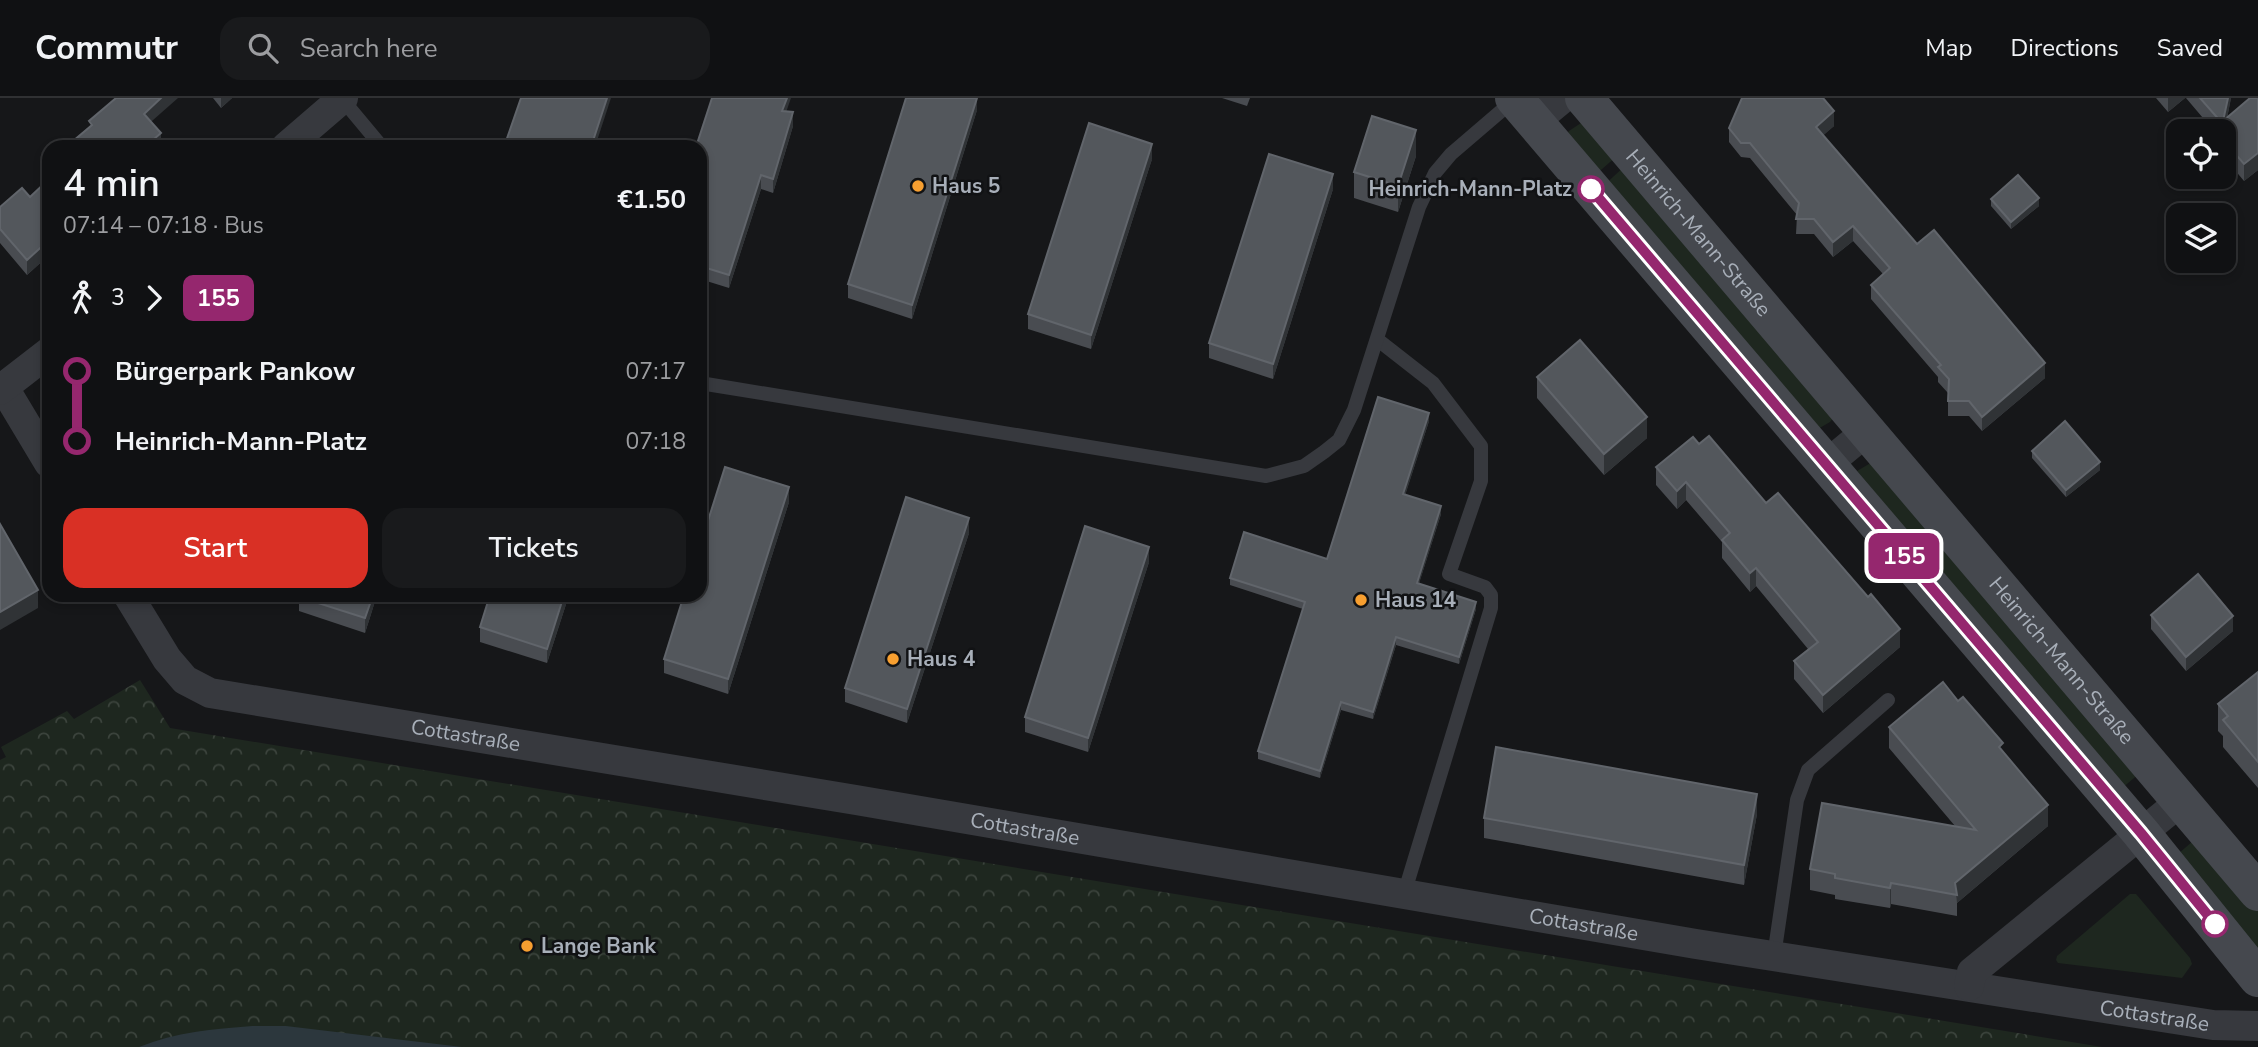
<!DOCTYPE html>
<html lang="en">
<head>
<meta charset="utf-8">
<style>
	:root { --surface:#101113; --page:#191a1c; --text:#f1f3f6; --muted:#9c9da0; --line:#303133; --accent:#d93025 }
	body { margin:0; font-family:"Nunito Sans",sans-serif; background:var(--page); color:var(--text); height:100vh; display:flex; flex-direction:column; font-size:26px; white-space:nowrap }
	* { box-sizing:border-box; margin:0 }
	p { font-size:23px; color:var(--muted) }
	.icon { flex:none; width:38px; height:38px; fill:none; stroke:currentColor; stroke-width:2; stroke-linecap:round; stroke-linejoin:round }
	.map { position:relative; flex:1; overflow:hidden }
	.sheet { position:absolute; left:42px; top:42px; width:665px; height:462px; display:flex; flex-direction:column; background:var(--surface); border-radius:21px; box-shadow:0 4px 10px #0003,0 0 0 2px var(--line) }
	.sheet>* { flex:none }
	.badge { padding:0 14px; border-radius:10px; font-size:24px; line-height:46px }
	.buttons { position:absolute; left:2166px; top:21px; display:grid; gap:14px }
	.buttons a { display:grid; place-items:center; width:70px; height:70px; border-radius:14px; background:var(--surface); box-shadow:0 4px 10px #0003,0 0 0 2px var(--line); font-size:35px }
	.map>.badge { position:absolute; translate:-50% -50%; box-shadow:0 0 0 4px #fff }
	.legs { display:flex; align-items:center; gap:10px; height:77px; padding:0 21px; font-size:23px }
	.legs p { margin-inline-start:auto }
	.headline { display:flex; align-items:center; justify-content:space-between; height:119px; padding:0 21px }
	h1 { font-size:38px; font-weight:600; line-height:52px }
	.button { display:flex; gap:14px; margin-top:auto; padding:14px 21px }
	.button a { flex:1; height:80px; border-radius:21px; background:var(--accent); color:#fff; font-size:28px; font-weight:600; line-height:80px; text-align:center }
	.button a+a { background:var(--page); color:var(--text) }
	ul { padding:0 21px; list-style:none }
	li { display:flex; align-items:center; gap:24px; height:70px; font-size:26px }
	li i { display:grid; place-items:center; width:10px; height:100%; margin:0 9px; background:currentColor }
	li i::after { content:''; width:18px; height:18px; margin:-9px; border:5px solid; border-radius:50%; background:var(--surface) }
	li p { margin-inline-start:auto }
	li:first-child i { background:linear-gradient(#0000 50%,currentColor 0) }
	li:last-child i { background:linear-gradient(currentColor 50%,#0000 0) }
	header { display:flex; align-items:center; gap:42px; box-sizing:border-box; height:98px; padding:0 35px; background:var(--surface); border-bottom:2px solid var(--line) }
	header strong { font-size:33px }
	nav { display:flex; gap:38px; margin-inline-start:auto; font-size:24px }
	.search { width:490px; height:63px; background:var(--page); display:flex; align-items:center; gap:18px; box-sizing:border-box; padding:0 24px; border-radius:21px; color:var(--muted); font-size:26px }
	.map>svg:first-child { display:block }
	.green { fill:#1e271f }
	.park { fill:url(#park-crowns) }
	.water { fill:#2c373d }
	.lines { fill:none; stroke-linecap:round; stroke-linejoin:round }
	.service { stroke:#37393e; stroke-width:14 }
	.minor { stroke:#37393e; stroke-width:30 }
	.secondary { stroke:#45484e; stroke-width:38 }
	.wall { fill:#494c51 }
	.shaded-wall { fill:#303336 }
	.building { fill:#53575c; stroke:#61656b; stroke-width:2 }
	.line-1-casing { stroke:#fff; stroke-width:16 }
	.line-1 { stroke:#95276e; stroke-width:10 }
	.poi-dot { fill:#f79f30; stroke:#111214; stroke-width:2.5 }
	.stop-1-dot { fill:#fff; stroke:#95276e; stroke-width:3.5 }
	.labels { text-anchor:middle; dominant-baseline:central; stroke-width:5; stroke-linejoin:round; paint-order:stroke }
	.poi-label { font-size:21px; font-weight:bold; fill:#a8afb9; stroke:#111214; text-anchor:start }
	.stop-label { font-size:21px; font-weight:bold; fill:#a8afb9; stroke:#111214; text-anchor:end }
	.street-label { font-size:21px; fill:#a8afb9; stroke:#111214 }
</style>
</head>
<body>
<header>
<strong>Commutr</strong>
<div class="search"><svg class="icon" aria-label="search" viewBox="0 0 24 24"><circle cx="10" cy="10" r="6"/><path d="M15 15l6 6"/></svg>Search here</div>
<nav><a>Map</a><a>Directions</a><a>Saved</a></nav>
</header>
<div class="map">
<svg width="2258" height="949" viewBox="0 0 2258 949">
	<defs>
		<pattern id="park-crowns" width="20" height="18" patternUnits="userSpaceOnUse" patternTransform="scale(1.75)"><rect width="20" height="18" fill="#1e271f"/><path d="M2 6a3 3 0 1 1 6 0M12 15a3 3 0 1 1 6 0" fill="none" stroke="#3c443d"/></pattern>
	</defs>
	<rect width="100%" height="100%" fill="#161719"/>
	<g class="green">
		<path d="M1584,23L1617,58L1594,78L1566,37L1569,33Z"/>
		<path d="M1626,67L1834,319L1830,324L1818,331L1602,89Z"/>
		<path d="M1874,363L2140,675L2121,691L1857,373Z"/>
		<path d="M2193,743L2258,808V858L2178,756Z"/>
		<path d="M2130,796H2136L2190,860L2192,866L2182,880L2058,865L2056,862L2057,858Z"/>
	</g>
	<path class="park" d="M140,582L170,630L2102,949H0V662L6,659L1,649L67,613L74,621Z"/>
	<path class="water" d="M252,928H286L462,949H139C176,934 213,931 252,928Z"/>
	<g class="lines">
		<g class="service">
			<path d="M342,1L382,49"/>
			<path d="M1378,242L1433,285L1481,348V383L1449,476L1485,489L1491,497V510L1404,796"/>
			<path d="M700,285L1266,378L1304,368L1324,354L1339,342L1354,312L1419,109L1435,75L1451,56L1514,2"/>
			<path d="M1774,858L1797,702L1808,672L1888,602"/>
		</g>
		<g class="minor">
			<path d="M1534,24L1563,0"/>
			<path d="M286,49L343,0"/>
			<path d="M4,290L49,365"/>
			<path d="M0,292L49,254"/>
			<path d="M1826,367L1867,333"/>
			<path id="s1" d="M128,497L167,561L185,582L210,595L856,702L1696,846L2213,927L2258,928"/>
			<path d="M1969,888L1972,874L2181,703"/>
		</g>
		<g class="secondary">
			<path d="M1514,0L2141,735L2258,880"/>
			<path id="s2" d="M1584,0L2258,794"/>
		</g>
	</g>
	<g class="wall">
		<path d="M213,0H232L221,10Z"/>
		<path d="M1222,0H1250L1247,8Z"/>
		<path d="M2156,0H2185L2168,14Z"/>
		<path d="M2186,0H2231L2227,20L2258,0V72L2244,83L2224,59V33H2214Z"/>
		<path d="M977,12L912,221L848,200V186Z"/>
		<path d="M787,13L793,28L773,95L761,91L729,190L700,181V49Z"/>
		<path d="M1834,28L1823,37L1917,146L2045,280L1982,333L1969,318H1948V295L1938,284V279L1871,201V187L1883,176L1853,143L1833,159L1814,136H1796L1797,117L1750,60L1741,59L1729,44V30Z"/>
		<path d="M1416,58L1398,114L1354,100V74Z"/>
		<path d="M1152,61L1091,251L1028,231V216Z"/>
		<path d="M49,81V157L27,177L0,145V109L30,99Z"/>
		<path d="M1333,91L1273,281L1209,260V245Z"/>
		<path d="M1991,101L2039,108L2011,131L1991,108Z"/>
		<path d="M1537,279L1647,340L1604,377L1537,300Z"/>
		<path d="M1429,323L1405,397L1441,416L1419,485L1476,511L1459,566L1396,547L1373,621L1341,612L1320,680L1258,661V653L1303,511L1230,487V480L1327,461Z"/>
		<path d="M1699,346L1766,405L1900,549L1823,615L1794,581V563L1808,551L1756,488L1750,494L1722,460V444L1686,402L1677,411L1656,387V369Z"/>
		<path d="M2032,353L2100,372L2066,399L2032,360Z"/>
		<path d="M789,404L728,596L664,575V561Z"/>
		<path d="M969,435L907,625L845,604V590Z"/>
		<path d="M1149,464L1088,654L1025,634V619Z"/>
		<path d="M377,497L365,535L299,513V499Z"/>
		<path d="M490,497H569L547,565L480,544V529Z"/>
		<path d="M2151,517L2233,533L2186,573L2151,531Z"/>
		<path d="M2258,574V690L2223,649V638L2218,633V606Z"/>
		<path d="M1889,629L2003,654L2048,728L1957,805V818L1891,806L1890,810L1835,801V797L1810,792V771L1955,728L1889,650Z"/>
		<path d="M1757,716L1744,787L1484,740V720Z"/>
	</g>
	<g class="shaded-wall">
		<path d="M161,0H178L144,30V16Z"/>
		<path d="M221,0H232L221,10Z"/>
		<path d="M607,0H611L595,49H591Z"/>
		<path d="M787,0H791L782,26V13Z"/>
		<path d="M977,0V12L912,221V207Z"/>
		<path d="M2168,0H2185L2168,14Z"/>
		<path d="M2228,0H2231L2224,36L2223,23Z"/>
		<path d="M1834,13V28L1816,44V29Z"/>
		<path d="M793,14V28L773,95V81Z"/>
		<path d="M1416,32V58L1398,114V88Z"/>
		<path d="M161,35V49H145Z"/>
		<path d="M1152,46V61L1091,251V237Z"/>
		<path d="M2258,55V72L2244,83V66Z"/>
		<path d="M1333,76V91L1273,281V266Z"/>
		<path d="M761,77V91L729,190V177Z"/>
		<path d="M2039,100V108L2011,131V124Z"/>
		<path d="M1853,128V143L1833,159V144Z"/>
		<path d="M49,142V157L27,177V162Z"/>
		<path d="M2045,265V280L1982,333V319Z"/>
		<path d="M1429,315V323L1403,404V396Z"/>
		<path d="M1647,319V340L1604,377V356Z"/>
		<path d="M2100,364V372L2066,399V392Z"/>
		<path d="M1686,384V402L1677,411V393Z"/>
		<path d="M789,389V404L728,596V581Z"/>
		<path d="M1441,408V416L1417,492V485Z"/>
		<path d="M969,420V435L907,625V611Z"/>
		<path d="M1149,449V464L1088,654V640Z"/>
		<path d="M1756,470V488L1750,494V475Z"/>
		<path d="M38,492V510L0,532V514Z"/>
		<path d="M373,497H377L365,535V520Z"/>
		<path d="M564,497H569L547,565V551Z"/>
		<path d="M1476,504V511L1459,566V559Z"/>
		<path d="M2233,518V533L2186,573V559Z"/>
		<path d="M1900,531V549L1823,615V597Z"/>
		<path d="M1396,539V547L1373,621V614Z"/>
		<path d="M1341,604V612L1320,680V673Z"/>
		<path d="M1757,696V716L1744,787V767Z"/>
		<path d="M2048,707V728L1957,805L1955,785Z"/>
		<path d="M1891,785V806L1890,810V790Z"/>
	</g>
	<g class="building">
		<path d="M116,0H161L144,16L161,35L145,49H76L72,44L92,27L89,23Z"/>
		<path d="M521,0H607L591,49L579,48V49H504Z"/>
		<path d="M712,0H787L782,13L793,14L773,81L761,77L729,177L700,168V49H696Z"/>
		<path d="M906,0H977L912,207L848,186Z"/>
		<path d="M1742,0H1823L1834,13L1816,29L1917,146L1934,132L2045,265L1982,319L1969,303H1948L1949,281L1938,269L1941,267L1871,187L1890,170L1853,128L1833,144L1814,121H1796L1799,105L1750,45H1741L1729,30Z"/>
		<path d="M2200,0H2228L2223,23L2250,0H2258V55L2244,66L2224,43V33H2217L2215,31L2222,25Z"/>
		<path d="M1372,18L1416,32L1398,88L1354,74Z"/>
		<path d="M1089,25L1152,46L1091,237L1028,216Z"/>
		<path d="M1269,56L1333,76L1273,266L1209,245Z"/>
		<path d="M2018,77L2039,100L2011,124L1991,101Z"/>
		<path d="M49,81V142L27,162L0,131V109L22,90L30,99Z"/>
		<path d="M1580,242L1647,319L1604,356L1537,279Z"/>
		<path d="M1378,299L1429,315L1403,396L1441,408L1417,485L1476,504L1459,559L1396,539L1373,614L1341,604L1320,673L1258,653L1305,504L1230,480L1244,434L1327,461Z"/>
		<path d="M2065,323L2100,364L2066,392L2032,353Z"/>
		<path d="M1709,338L1766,405L1778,395L1868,499L1871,496L1900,531L1823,597L1794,563L1818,544L1756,470L1750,475L1722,442L1730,435L1686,384L1677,393L1656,369L1693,339L1699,346Z"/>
		<path d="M725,369L789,389L728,581L664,561L684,497H700V448Z"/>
		<path d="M906,399L969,420L907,611L845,590Z"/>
		<path d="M0,426L38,492L0,514Z"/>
		<path d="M1085,428L1149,449L1088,640L1025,619Z"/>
		<path d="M2198,476L2233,518L2186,559L2151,517Z"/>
		<path d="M300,497H373L365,520L299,499Z"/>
		<path d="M490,497H564L547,551L480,529Z"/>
		<path d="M2258,574V664L2223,622L2228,618L2218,606Z"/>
		<path d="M1943,584L1958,603L1963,599L2003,645L1999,649L2048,707L1955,785L1957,797L1891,785L1890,790L1835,780V776L1810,771L1822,705L1976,732L1889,629Z"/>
		<path d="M1496,649L1757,696L1744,767L1484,720Z"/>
	</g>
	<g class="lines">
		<defs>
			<path id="line-1" d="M1591,91L2141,735L2215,826"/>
		</defs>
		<use href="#line-1" class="line-1-casing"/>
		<use href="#line-1" class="line-1"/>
	</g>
	<g class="poi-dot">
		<circle cx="918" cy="88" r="7"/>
		<circle cx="1361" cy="502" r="7"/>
		<circle cx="893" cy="561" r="7"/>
		<circle cx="527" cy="848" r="7"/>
	</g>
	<g class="stop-1-dot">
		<circle cx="1591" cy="91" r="12"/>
		<circle cx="2215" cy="826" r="12"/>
	</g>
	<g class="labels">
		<g class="poi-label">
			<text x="932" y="88">Haus 5</text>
			<text x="1375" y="502">Haus 14</text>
			<text x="907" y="561">Haus 4</text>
			<text x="541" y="848">Lange Bank</text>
		</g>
		<g class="stop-label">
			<text x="1572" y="91">Heinrich-Mann-Platz</text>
		</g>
		<g class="street-label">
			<text stroke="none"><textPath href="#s2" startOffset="177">Heinrich-Mann-Straße</textPath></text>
			<text stroke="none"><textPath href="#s2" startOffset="738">Heinrich-Mann-Straße</textPath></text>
			<text stroke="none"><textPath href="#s1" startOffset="390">Cottastraße</textPath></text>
			<text stroke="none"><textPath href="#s1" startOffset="957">Cottastraße</textPath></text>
			<text stroke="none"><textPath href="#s1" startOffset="1524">Cottastraße</textPath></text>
			<text stroke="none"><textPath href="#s1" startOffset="2102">Cottastraße</textPath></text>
		</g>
	</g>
</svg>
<div class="buttons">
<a><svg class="icon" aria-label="locate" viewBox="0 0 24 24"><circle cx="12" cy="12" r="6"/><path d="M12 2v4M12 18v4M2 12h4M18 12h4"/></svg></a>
<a><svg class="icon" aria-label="layers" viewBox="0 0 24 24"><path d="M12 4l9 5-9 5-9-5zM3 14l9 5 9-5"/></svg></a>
</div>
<b class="badge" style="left:1904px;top:458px;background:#95276e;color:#fff">155</b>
<section class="sheet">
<div class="headline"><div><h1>4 min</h1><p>07:14 – 07:18 · Bus</p></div><b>€1.50</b></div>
<div class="legs"><svg class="icon" aria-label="walk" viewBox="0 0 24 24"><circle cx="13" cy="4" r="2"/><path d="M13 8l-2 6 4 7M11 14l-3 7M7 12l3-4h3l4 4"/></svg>3<svg class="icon" aria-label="forward" viewBox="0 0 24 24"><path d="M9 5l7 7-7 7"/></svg><b class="badge" style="background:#95276e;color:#fff">155</b></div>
<ul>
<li><i style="color:#95276e"></i><b>Bürgerpark Pankow</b><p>07:17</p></li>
<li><i style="color:#95276e"></i><b>Heinrich-Mann-Platz</b><p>07:18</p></li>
</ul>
<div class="button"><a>Start</a><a>Tickets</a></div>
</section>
</div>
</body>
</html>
